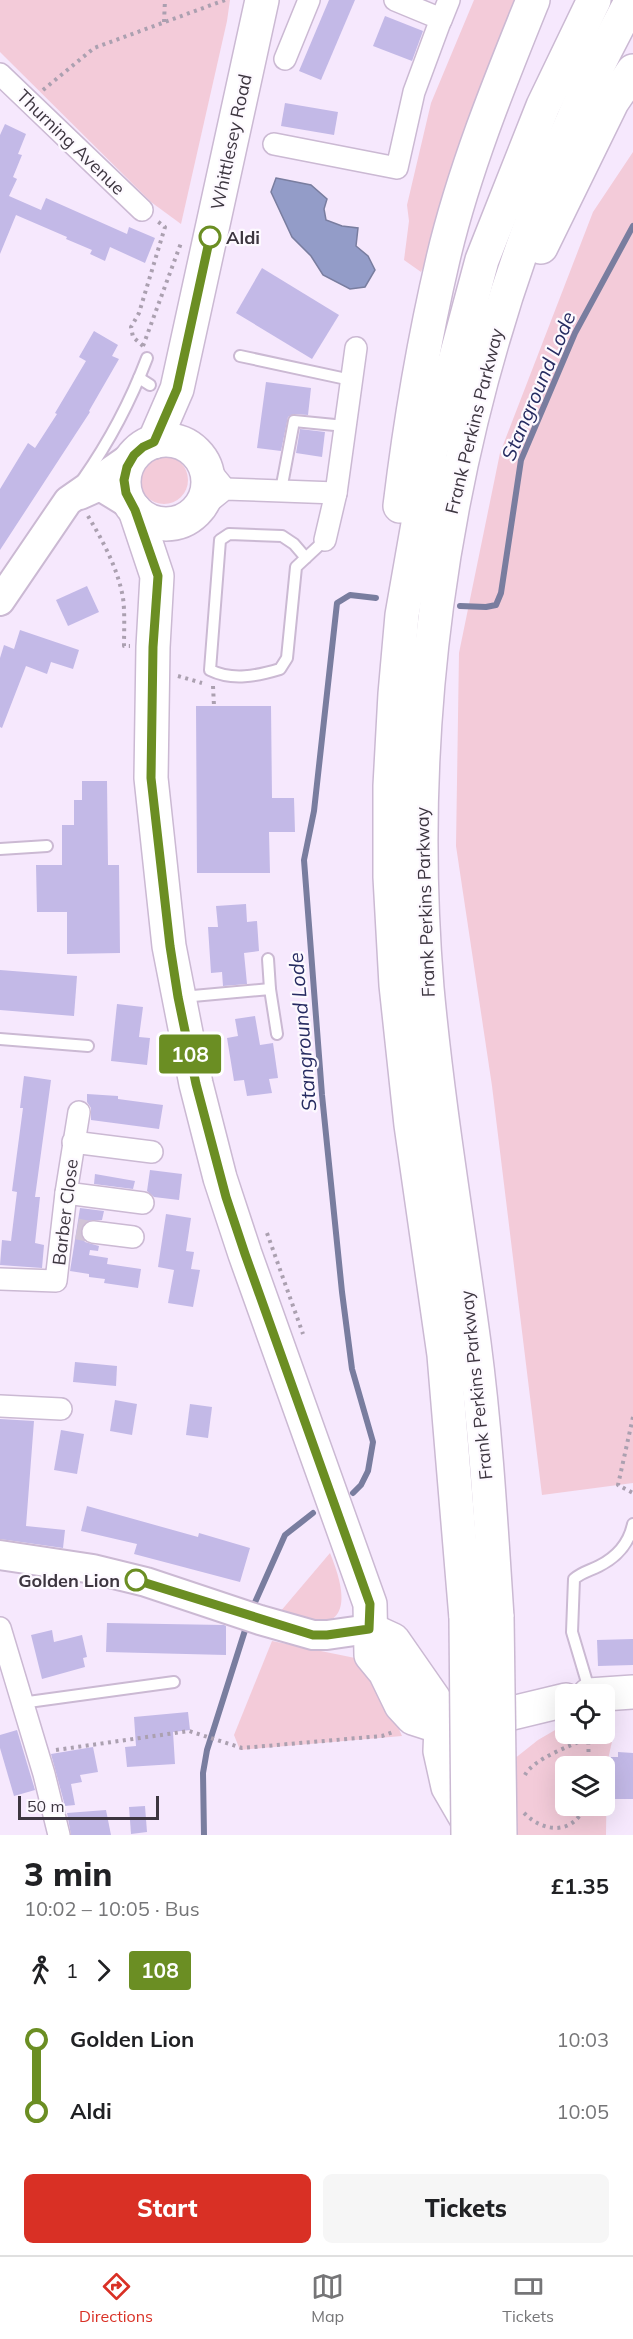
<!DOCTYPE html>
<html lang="en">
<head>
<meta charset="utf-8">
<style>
	:root { --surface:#fff; --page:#f6f6f6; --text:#202124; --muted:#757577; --line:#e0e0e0; --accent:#d93025 }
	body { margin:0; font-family:Mulish,sans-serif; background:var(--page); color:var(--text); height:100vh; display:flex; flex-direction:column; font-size:22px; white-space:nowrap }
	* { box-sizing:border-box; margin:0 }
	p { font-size:20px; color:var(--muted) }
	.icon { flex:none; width:33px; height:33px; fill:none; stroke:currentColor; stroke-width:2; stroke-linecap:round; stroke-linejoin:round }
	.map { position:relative; height:1835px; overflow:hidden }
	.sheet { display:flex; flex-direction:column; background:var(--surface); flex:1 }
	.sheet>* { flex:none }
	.badge { padding:0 12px; border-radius:4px; font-size:21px; line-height:39px }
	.buttons { position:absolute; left:555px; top:1684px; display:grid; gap:12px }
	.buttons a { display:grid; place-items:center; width:60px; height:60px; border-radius:9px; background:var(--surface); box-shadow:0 6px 24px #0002; font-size:30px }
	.scale { position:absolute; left:18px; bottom:15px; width:141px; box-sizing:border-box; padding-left:6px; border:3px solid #3d3640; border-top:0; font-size:16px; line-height:21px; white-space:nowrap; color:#3d3640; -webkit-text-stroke:4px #fdf9ff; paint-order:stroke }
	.map>.badge { position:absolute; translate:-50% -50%; box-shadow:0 0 0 3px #fff }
	.legs { display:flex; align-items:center; gap:9px; height:66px; padding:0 24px; font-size:20px }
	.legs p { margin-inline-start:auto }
	.headline { display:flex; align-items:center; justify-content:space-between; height:102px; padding:0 24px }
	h1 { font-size:33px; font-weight:800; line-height:45px }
	.cta { display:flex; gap:12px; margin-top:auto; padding:12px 24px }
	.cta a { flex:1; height:69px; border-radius:9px; background:var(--accent); color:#fff; font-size:24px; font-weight:800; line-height:69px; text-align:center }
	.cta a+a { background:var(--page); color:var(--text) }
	ul { padding:0 24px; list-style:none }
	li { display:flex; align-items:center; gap:21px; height:72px; font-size:22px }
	li i { display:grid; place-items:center; width:9px; height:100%; margin:0 8px; background:currentColor }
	li i::after { content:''; width:15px; height:15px; margin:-8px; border:4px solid; border-radius:50%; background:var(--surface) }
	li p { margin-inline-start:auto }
	li:first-child i { background:linear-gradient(#0000 50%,currentColor 0) }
	li:last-child i { background:linear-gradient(currentColor 50%,#0000 0) }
	.menu { display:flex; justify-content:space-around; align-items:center; height:84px; border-top:2px solid var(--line); background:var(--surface); font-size:16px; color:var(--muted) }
	.menu a { display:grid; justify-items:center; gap:3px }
	.menu .on { color:var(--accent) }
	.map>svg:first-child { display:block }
	.green { fill:#f3cbd9; fill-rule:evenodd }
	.water { fill:#939cc8; stroke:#797d9f; stroke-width:1.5 }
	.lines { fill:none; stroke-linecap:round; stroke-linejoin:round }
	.stream { stroke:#797d9f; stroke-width:6 }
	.building { fill:#c3b9e7 }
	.street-tunnel { stroke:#d1c4d7; stroke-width:21; stroke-dasharray:21 10; stroke-linecap:butt }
	.lane-casing { stroke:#cbb9d3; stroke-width:14 }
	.street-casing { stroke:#cbb9d3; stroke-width:24 }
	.secondary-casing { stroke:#cbb9d3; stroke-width:32 }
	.primary-casing { stroke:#cbb9d3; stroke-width:36 }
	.highway-casing { stroke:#cbb9d3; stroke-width:36 }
	.path { stroke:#aba0b0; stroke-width:4; stroke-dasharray:3 4.5; stroke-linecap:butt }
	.lane { stroke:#fff; stroke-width:10 }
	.street { stroke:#fff; stroke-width:21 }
	.secondary { stroke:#fff; stroke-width:28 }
	.primary { stroke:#fff; stroke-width:33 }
	.highway { stroke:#fff; stroke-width:33 }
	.highway-bridge-casing { stroke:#cbb9d3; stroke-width:36; stroke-linecap:butt }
	.highway-bridge { stroke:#fff; stroke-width:33 }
	.line-1-casing { stroke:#fff; stroke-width:14 }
	.line-1 { stroke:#6b8e23; stroke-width:9 }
	.stop-1-dot { fill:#fff; stroke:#6b8e23; stroke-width:3 }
	.labels { text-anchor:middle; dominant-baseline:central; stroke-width:4.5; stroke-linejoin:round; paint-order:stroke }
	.street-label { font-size:18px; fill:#3d3640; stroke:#fdf9ff }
	.stop-label { font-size:18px; font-weight:bold; fill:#3d3640; stroke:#fdf9ff; text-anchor:start }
	.water-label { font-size:20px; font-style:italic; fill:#262b61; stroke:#fdf9ff }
</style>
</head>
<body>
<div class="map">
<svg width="633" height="1835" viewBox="0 0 633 1835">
	<rect width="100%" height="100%" fill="#f6e8fd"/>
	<g class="green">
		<path d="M0,0H230L227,21L181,224L151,202L0,52Z"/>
		<path d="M474,0H519L436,242L421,272L404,260L409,221L407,205L431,103Z"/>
		<path d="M633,152V1483L542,1495L492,1086L456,846L459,653L500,453L593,212Z"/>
		<circle cx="164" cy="480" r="24"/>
		<path d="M330,1553C338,1573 357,1622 317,1623C306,1623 290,1615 280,1612Z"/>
		<path d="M272,1641L355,1658L376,1676L402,1736L240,1750L234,1735Z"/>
		<path d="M611,1719L613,1737L607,1764L606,1835H499L509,1763L538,1740L562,1726H565L566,1734H604L605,1720ZM566,1767H604V1806H566Z"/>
	</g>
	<path class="water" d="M276,178L311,185L327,199L324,209L326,220L342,226L358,228L356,246L368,256L375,270L365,287L350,289L323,275L311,256L292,237L271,192Z"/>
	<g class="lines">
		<g class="stream">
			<path d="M460,606L486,607L496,605L501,593L521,460L575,333L633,226"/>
			<path d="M353,1493L361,1485L368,1471L373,1442L352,1369L342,1292L322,1095L304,860L314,811L337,603L350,595L376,598"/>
			<path d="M252,1609L285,1535L313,1513"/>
			<path d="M204,1835L203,1773L207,1750L247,1624"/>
		</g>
	</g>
	<g class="building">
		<path d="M329,0H355L321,80L299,71Z"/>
		<path d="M385,16L423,31L412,61L373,46Z"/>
		<path d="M285,103L338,112L334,135L281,126Z"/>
		<path d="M5,124L26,134L18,154L22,155L13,177L17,179L9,196L41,210L46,198L127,234L129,227L155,238L145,263L110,247L105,261L90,254L92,250L66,239L67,237L16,215L0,254V135Z"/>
		<path d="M262,268L339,315L312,359L236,313Z"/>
		<path d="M94,331L118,345L112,356L119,359L89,411L90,412L0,550V489L28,443L35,448L57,414L55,413L86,361L79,357Z"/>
		<path d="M266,382L311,388L308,415L294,414L288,417L281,451L257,448Z"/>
		<path d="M300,429L325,432L322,457L296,453Z"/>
		<path d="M87,586L99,612L68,626L56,600Z"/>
		<path d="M20,630L79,650L73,669L51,662L47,674L26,666L2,728L0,727V658L4,645L14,649Z"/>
		<path d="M196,706H271L272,798H294L295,832H269L270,873H197Z"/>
		<path d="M82,781H107L108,865H119L120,953L67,954V912H37L36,865H62V825H74V800H82Z"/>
		<path d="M246,904L247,922L257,921L259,951L244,953L247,984L223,986L222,972L211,973L208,927H218L216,906Z"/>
		<path d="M0,970L77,976L74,1016L0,1010Z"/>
		<path d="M117,1004L143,1007L139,1037L150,1038L147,1065L111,1061Z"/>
		<path d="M255,1016L260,1045L273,1043L278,1078L269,1079L272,1093L247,1096L244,1080L234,1081L227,1038L238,1036L235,1019Z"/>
		<path d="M24,1076L51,1080L35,1197H40L35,1243L44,1245L42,1268L0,1265L2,1240L11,1241L17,1192L12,1191L23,1108H20Z"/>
		<path d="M87,1094L118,1096V1099L163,1105L159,1129L91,1120V1108L87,1102Z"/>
		<path d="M150,1170L182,1174L179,1200L154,1197L147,1191Z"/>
		<path d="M95,1174L135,1181L133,1189L94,1184Z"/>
		<path d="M80,1208L104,1211L102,1220L88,1221L80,1230L81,1236L85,1242L99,1246L98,1251L90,1250L89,1255L108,1258L107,1264L141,1269L138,1288L104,1283L105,1279L89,1277V1274L70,1271Z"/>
		<path d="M166,1214L191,1218L186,1251L194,1252L191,1269L200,1270L193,1307L168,1303L174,1270L158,1267Z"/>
		<path d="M75,1362L117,1366L116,1386L73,1382Z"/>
		<path d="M115,1400L137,1404L132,1435L110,1431Z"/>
		<path d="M190,1404L212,1407L208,1438L186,1435Z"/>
		<path d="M0,1419L34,1421L26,1526L65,1530L63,1548L0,1539Z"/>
		<path d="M61,1430L84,1434L77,1474L54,1470Z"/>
		<path d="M87,1506L198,1537L199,1533L250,1548L240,1582L134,1554L137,1544L81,1531Z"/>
		<path d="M107,1623L224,1625L226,1626V1655L106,1652Z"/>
		<path d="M52,1630L54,1642L82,1635L87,1657L83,1658L85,1667L42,1679L31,1635Z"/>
		<path d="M633,1639V1665L598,1666L597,1640Z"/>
		<path d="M188,1712L190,1730L173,1732L175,1764L127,1767L125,1747L136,1746L134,1717Z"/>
		<path d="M17,1730L35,1790L14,1796L0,1748V1735Z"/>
		<path d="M93,1747L98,1772L80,1775L82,1782L71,1784L75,1805L65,1806L51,1754Z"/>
		<path d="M618,1752L633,1753V1799H610L611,1757H618Z"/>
		<path d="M145,1806L147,1832L131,1834L129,1807Z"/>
		<path d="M106,1810L111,1835H71L67,1813Z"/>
	</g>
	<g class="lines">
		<path class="street-tunnel" d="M77,1229L93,1232"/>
		<defs>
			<g id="lane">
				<path d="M240,356L351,380"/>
				<path d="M139,378L150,385"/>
				<path d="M83,479C109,442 131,400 147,358"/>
				<path d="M281,490L294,421L345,426"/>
				<path d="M306,558L294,544L282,536L229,534L220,540L210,670C232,681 257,676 280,669L287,658L296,567L325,540"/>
				<path d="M0,849L47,846"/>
				<path d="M268,959L270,989"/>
				<path d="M182,997L270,989L277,1034"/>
				<path d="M0,1039L88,1046"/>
				<path d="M588,1692L586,1679L572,1632L574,1579C582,1572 589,1571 599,1566C617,1557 629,1543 633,1524"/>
				<path d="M21,1703L174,1682"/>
			</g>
			<g id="street">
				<path d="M441,20L449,0"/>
				<path d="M285,59L309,0"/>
				<path d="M0,74L142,210"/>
				<path d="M274,144L397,168L414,92L441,19L395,0"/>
				<path d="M203,462L225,489"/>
				<path d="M194,514L225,489L336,493"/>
				<path d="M325,540L336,493L356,348"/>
				<path d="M73,1142L152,1152"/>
				<path d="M66,1193L143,1203"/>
				<path d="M93,1232L133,1237"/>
				<path d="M0,1279L56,1281L66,1193L79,1112"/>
				<path d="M0,1406L61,1409"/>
				<path d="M0,1628L44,1774L59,1835"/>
			</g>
			<g id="secondary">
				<path d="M80,495L100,486L131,505"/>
				<path d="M0,601L68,501L134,455"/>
				<path d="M0,1555L93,1569L146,1582L260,1620L313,1635H327L369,1629"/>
			</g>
			<g id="primary">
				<circle cx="166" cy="482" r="42"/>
				<path d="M154,442L177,389L262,0"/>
				<path d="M135,510L157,576L153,647L151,778L169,946L196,1084L220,1178L245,1254L370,1604L371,1655L385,1672L401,1705L413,1718L441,1727L491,1718L566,1700"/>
				<path d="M369,1629L393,1640L434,1699L441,1727L440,1751L448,1787L473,1830"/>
				<path d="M589,1695L633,1692"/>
			</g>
			<g id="highway">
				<path d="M541,247L612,102L633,71"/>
				<path d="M400,506C410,423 424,340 443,259C464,170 499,84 533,0"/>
				<path d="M497,1617C491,1526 486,1434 474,1343C458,1225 438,1107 427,988C406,733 440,476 527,235C556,155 590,75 632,0"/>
				<path d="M466,1618L444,1355L411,1125L396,985L390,877V786L395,694L402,615L431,450L482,260L543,106L594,0"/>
			</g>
		</defs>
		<use href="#lane" class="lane-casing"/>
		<use href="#street" class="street-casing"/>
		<use href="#secondary" class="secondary-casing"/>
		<use href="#primary" class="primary-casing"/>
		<use href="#highway" class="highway-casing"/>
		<g class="path">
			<path d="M164,22L165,0"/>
			<path d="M43,90L94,48L225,0"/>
			<path d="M143,346L181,243"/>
			<path d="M143,346L133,337L131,327L139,313L165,227L157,221"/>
			<path d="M88,516C103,541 118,569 123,598C125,613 124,630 124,646H130"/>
			<path d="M178,676L202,683"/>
			<path d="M213,686L214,706"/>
			<path d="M267,1233L303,1334"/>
			<path d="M633,1417L618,1485L633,1493"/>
			<path d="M588,1734L589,1767"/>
			<path d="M56,1750L189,1731L242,1748L382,1736L393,1732"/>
			<path d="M525,1775C533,1759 572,1745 588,1738"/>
			<path d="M524,1813C544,1833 573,1835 585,1806"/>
		</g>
		<use href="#lane" class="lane"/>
		<use href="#street" class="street"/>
		<use href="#secondary" class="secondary"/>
		<use href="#primary" class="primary"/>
		<use href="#highway" class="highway"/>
		<defs>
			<g id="highway-bridge">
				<path d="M497,1617L500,1835"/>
				<path d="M466,1618L468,1835"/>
			</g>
		</defs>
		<use href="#highway-bridge" class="highway-bridge-casing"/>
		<use href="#highway-bridge" class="highway-bridge"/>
	</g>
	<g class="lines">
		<defs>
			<path id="line-1" d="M136,1580L313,1635H327L369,1629L370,1604L245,1254L226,1197L196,1084L178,997L170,946L151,778L153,647L158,576L135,510L126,493L124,480L127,467L134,455L143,447L154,442L177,389L210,237"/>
		</defs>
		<use href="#line-1" class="line-1-casing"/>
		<use href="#line-1" class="line-1"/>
	</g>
	<g class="stop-1-dot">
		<circle cx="210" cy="237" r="10"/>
		<circle cx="136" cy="1580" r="10"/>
	</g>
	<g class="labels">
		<g class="street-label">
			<text transform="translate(71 142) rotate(44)">Thurning Avenue</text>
			<text transform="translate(231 142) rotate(-78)">Whittlesey Road</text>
			<text transform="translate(474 421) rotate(-76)">Frank Perkins Parkway</text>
			<text transform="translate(425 902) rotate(-92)">Frank Perkins Parkway</text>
			<text transform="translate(65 1212) rotate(-83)">Barber Close</text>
			<text transform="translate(476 1385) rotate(-96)">Frank Perkins Parkway</text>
		</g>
		<g class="stop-label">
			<text x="226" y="237">Aldi</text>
			<text x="120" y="1580" text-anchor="end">Golden Lion</text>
		</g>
		<g class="water-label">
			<text transform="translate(538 386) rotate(-67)">Stanground Lode</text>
			<text transform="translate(302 1032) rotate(-95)">Stanground Lode</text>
		</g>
	</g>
</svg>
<div class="buttons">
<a><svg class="icon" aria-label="locate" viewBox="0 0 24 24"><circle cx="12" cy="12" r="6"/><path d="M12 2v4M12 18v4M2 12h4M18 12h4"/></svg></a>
<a><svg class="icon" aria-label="layers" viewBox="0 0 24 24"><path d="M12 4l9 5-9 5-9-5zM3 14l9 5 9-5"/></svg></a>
</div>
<div class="scale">50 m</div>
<b class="badge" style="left:190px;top:1054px;background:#6b8e23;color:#fff">108</b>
</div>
<section class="sheet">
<div class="headline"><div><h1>3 min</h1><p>10:02 – 10:05 · Bus</p></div><b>£1.35</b></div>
<div class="legs"><svg class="icon" aria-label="walk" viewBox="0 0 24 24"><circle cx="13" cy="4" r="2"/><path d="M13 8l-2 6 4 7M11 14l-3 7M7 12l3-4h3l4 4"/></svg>1<svg class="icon" aria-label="forward" viewBox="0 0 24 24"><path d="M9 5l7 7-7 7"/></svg><b class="badge" style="background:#6b8e23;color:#fff">108</b></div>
<ul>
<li><i style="color:#6b8e23"></i><b>Golden Lion</b><p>10:03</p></li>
<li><i style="color:#6b8e23"></i><b>Aldi</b><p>10:05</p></li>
</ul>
<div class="cta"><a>Start</a><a>Tickets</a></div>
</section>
<nav class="menu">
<a class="on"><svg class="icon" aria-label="directions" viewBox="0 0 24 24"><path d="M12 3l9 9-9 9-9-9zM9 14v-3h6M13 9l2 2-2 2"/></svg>Directions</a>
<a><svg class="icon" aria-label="map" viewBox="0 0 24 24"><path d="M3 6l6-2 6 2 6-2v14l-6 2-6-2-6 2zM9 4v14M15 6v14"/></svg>Map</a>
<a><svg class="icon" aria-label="tickets" viewBox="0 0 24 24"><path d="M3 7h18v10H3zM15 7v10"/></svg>Tickets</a>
</nav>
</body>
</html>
